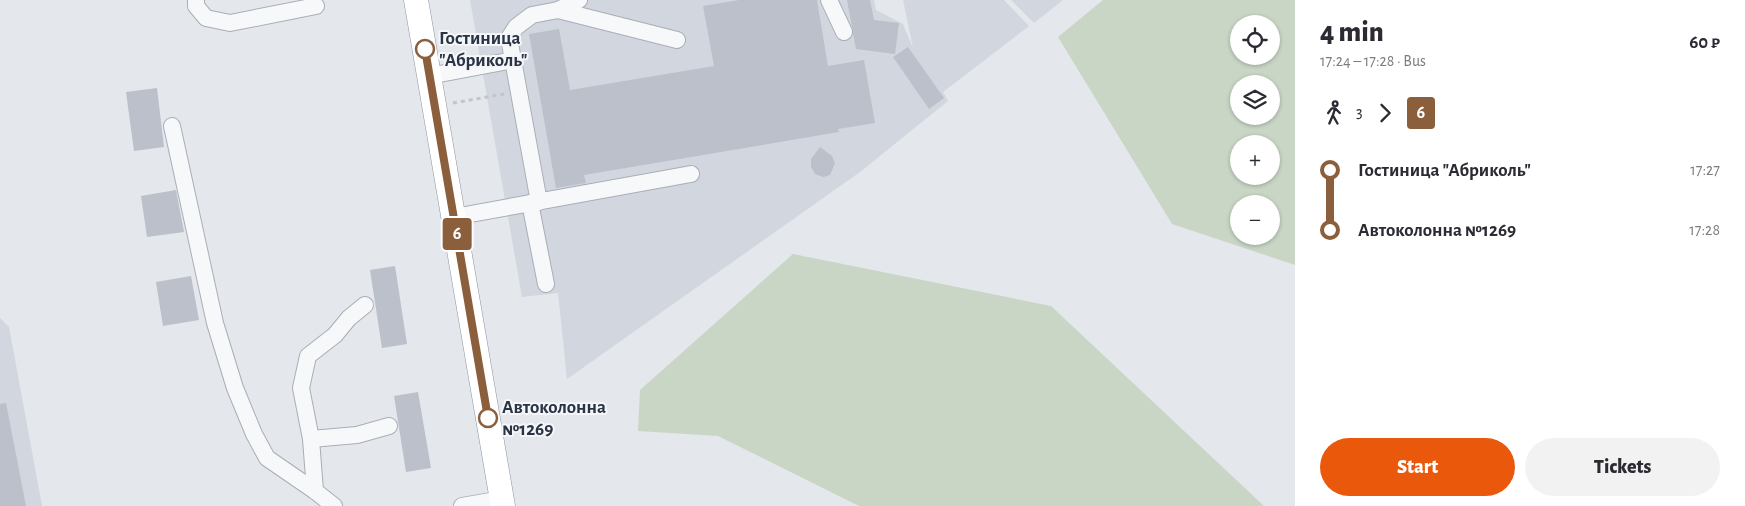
<!DOCTYPE html>
<html lang="en">
<head>
<meta charset="utf-8">
<style>
	:root { --surface:#fff; --page:#f2f2f3; --text:#2b2b33; --muted:#7c7c81; --accent:#ea580c }
	body { margin:0; font-family:"Alegreya Sans",sans-serif; background:var(--page); color:var(--text); height:100vh; display:flex; flex-direction:column; font-size:19px; white-space:nowrap }
	* { box-sizing:border-box; margin:0 }
	p { font-size:16px; color:var(--muted) }
	.icon { flex:none; width:28px; height:28px; fill:none; stroke:currentColor; stroke-width:2; stroke-linecap:round; stroke-linejoin:round }
	.map { position:relative; flex:1; overflow:hidden }
	.details { display:flex; flex-direction:column; background:var(--surface); width:450px }
	.details>* { flex:none }
	.badge { padding:0 10px; border-radius:4px; font-size:18px; line-height:32px }
	.tools { position:absolute; left:1230px; top:15px; display:grid; gap:10px }
	.tools a { display:grid; place-items:center; width:50px; height:50px; border-radius:50%; background:var(--surface); box-shadow:0 1px 4px #0004; font-size:25px }
	.map>.badge { position:absolute; translate:-50% -50%; box-shadow:0 0 0 2px #fff }
	.legs { display:flex; align-items:center; gap:8px; height:55px; padding:0 25px; font-size:16px }
	.legs p { margin-inline-start:auto }
	.overview { display:flex; align-items:center; justify-content:space-between; height:85px; padding:0 25px }
	h1 { font-size:28px; font-weight:800; line-height:38px }
	.primary-button { display:flex; gap:10px; margin-top:auto; padding:10px 25px }
	.primary-button a { flex:1; height:58px; border-radius:30px; background:var(--accent); color:#fff; font-size:20px; font-weight:800; line-height:58px; text-align:center }
	.primary-button a+a { background:var(--page); color:var(--text) }
	ul { padding:0 25px; list-style:none }
	li { display:flex; align-items:center; gap:18px; height:60px; font-size:19px }
	li i { display:grid; place-items:center; width:8px; height:100%; margin:0 6px; background:currentColor }
	li i::after { content:''; width:12px; height:12px; margin:-6px; border:4px solid; border-radius:50%; background:var(--surface) }
	li p { margin-inline-start:auto }
	li:first-child i { background:linear-gradient(#0000 50%,currentColor 0) }
	li:last-child i { background:linear-gradient(currentColor 50%,#0000 0) }
	main { display:flex; flex:1; min-height:0 }
	.map>svg:first-child { display:block }
	.built { fill:#d2d6de }
	.green { fill:#c9d6c5; fill-rule:evenodd }
	.building { fill:#bbc0ca }
	.lines { fill:none; stroke-linecap:round; stroke-linejoin:round }
	.minor-casing { stroke:#a9aeb7; stroke-width:18 }
	.highway-casing { stroke:#8b94a3; stroke-width:25 }
	.path { stroke:#c2c5cb; stroke-width:3; stroke-dasharray:4 4; stroke-linecap:butt }
	.minor { stroke:#f7f8fa; stroke-width:16 }
	.highway { stroke:#fff; stroke-width:24 }
	.line-1-casing { stroke:#fff; stroke-width:11 }
	.line-1 { stroke:#8b5e3c; stroke-width:8 }
	.stop-1-dot { fill:#fff; stroke:#8b5e3c; stroke-width:2.5 }
	.labels { text-anchor:middle; dominant-baseline:central; stroke-width:4; stroke-linejoin:round; paint-order:stroke }
	.stop-label { font-size:19px; font-weight:bold; fill:#2b3445; stroke:#f4f6f9; text-anchor:start }
</style>
</head>
<body>
<main>
<div class="map">
<svg width="1295" height="506" viewBox="0 0 1295 506">
	<rect width="100%" height="100%" fill="#e4e7ec"/>
	<g class="built">
		<path d="M470,0H874L876,10L903,24L913,48L903,0H1004L1029,26L943,92L948,101L860,172L567,379L558,293L522,297Z"/>
		<path d="M1011,0H1063L1034,23Z"/>
		<path d="M0,318L9,327L42,506H0Z"/>
	</g>
	<g class="green">
		<path d="M1103,0H1295V265L1172,224L1058,37ZM1239,24H1271V56H1239ZM1239,84H1271V116H1239ZM1239,144H1271V176H1239ZM1239,204H1271V236H1239Z"/>
		<path d="M793,254L1051,306L1264,506H859L718,436L638,431L640,390Z"/>
	</g>
	<g class="building">
		<path d="M739,0H817L828,66L864,60L875,123L838,129L839,132L584,175L586,183L556,188L529,34L559,29L570,90L714,66L703,6Z"/>
		<path d="M847,0H870L874,20L899,23L895,54L856,49Z"/>
		<path d="M908,47L944,98L929,109L893,57Z"/>
		<path d="M157,88L164,147L134,151L126,92Z"/>
		<path d="M820,147L832,156L835,163L830,175L823,177L815,174L811,167V159Z"/>
		<path d="M176,190L184,232L147,237L141,196Z"/>
		<path d="M395,266L407,344L382,348L370,270Z"/>
		<path d="M191,276L199,320L163,326L156,282Z"/>
		<path d="M418,392L431,468L406,472L394,396Z"/>
		<path d="M6,403L26,506H0V404Z"/>
	</g>
	<g class="lines">
		<defs>
			<g id="minor">
				<path d="M196,0V6L206,18L230,23L316,6"/>
				<path d="M829,0L844,32"/>
				<path d="M558,10L579,0"/>
				<path d="M429,76L513,60"/>
				<path d="M172,126L215,323L235,388L254,434L267,458L315,491L334,506"/>
				<path d="M539,202L509,38L516,27L532,15L558,10L677,40"/>
				<path d="M530,203L546,284"/>
				<path d="M454,217L691,174"/>
				<path d="M311,439L357,435L389,426"/>
				<path d="M315,491L311,439L301,388L308,356L335,335L349,318L365,305"/>
				<path d="M462,506L502,499"/>
			</g>
			<path id="highway" d="M416,0L503,506"/>
		</defs>
		<use href="#minor" class="minor-casing"/>
		<use href="#highway" class="highway-casing"/>
		<path class="path" d="M453,103L504,94"/>
		<use href="#minor" class="minor"/>
		<use href="#highway" class="highway"/>
	</g>
	<g class="lines">
		<defs>
			<path id="line-1" d="M425,49L488,418"/>
		</defs>
		<use href="#line-1" class="line-1-casing"/>
		<use href="#line-1" class="line-1"/>
	</g>
	<g class="stop-1-dot">
		<circle cx="425" cy="49" r="9"/>
		<circle cx="488" cy="418" r="9"/>
	</g>
	<g class="labels">
		<g class="stop-label">
			<text x="439" y="38">Гостиница<tspan x="439" dy="22">"Абриколь"</tspan></text>
			<text x="502" y="407">Автоколонна<tspan x="502" dy="22">№1269</tspan></text>
		</g>
	</g>
</svg>
<div class="tools">
<a><svg class="icon" aria-label="locate" viewBox="0 0 24 24"><circle cx="12" cy="12" r="6"/><path d="M12 2v4M12 18v4M2 12h4M18 12h4"/></svg></a>
<a><svg class="icon" aria-label="layers" viewBox="0 0 24 24"><path d="M12 4l9 5-9 5-9-5zM3 14l9 5 9-5"/></svg></a>
<a>+</a>
<a>−</a>
</div>
<b class="badge" style="left:457px;top:234px;background:#8b5e3c;color:#fff">6</b>
</div>
<section class="details">
<div class="overview"><div><h1>4 min</h1><p>17:24 – 17:28 · Bus</p></div><b>60 ₽</b></div>
<div class="legs"><svg class="icon" aria-label="walk" viewBox="0 0 24 24"><circle cx="13" cy="4" r="2"/><path d="M13 8l-2 6 4 7M11 14l-3 7M7 12l3-4h3l4 4"/></svg>3<svg class="icon" aria-label="forward" viewBox="0 0 24 24"><path d="M9 5l7 7-7 7"/></svg><b class="badge" style="background:#8b5e3c;color:#fff">6</b></div>
<ul>
<li><i style="color:#8b5e3c"></i><b>Гостиница &quot;Абриколь&quot;</b><p>17:27</p></li>
<li><i style="color:#8b5e3c"></i><b>Автоколонна №1269</b><p>17:28</p></li>
</ul>
<div class="primary-button"><a>Start</a><a>Tickets</a></div>
</section>
</main>
</body>
</html>
